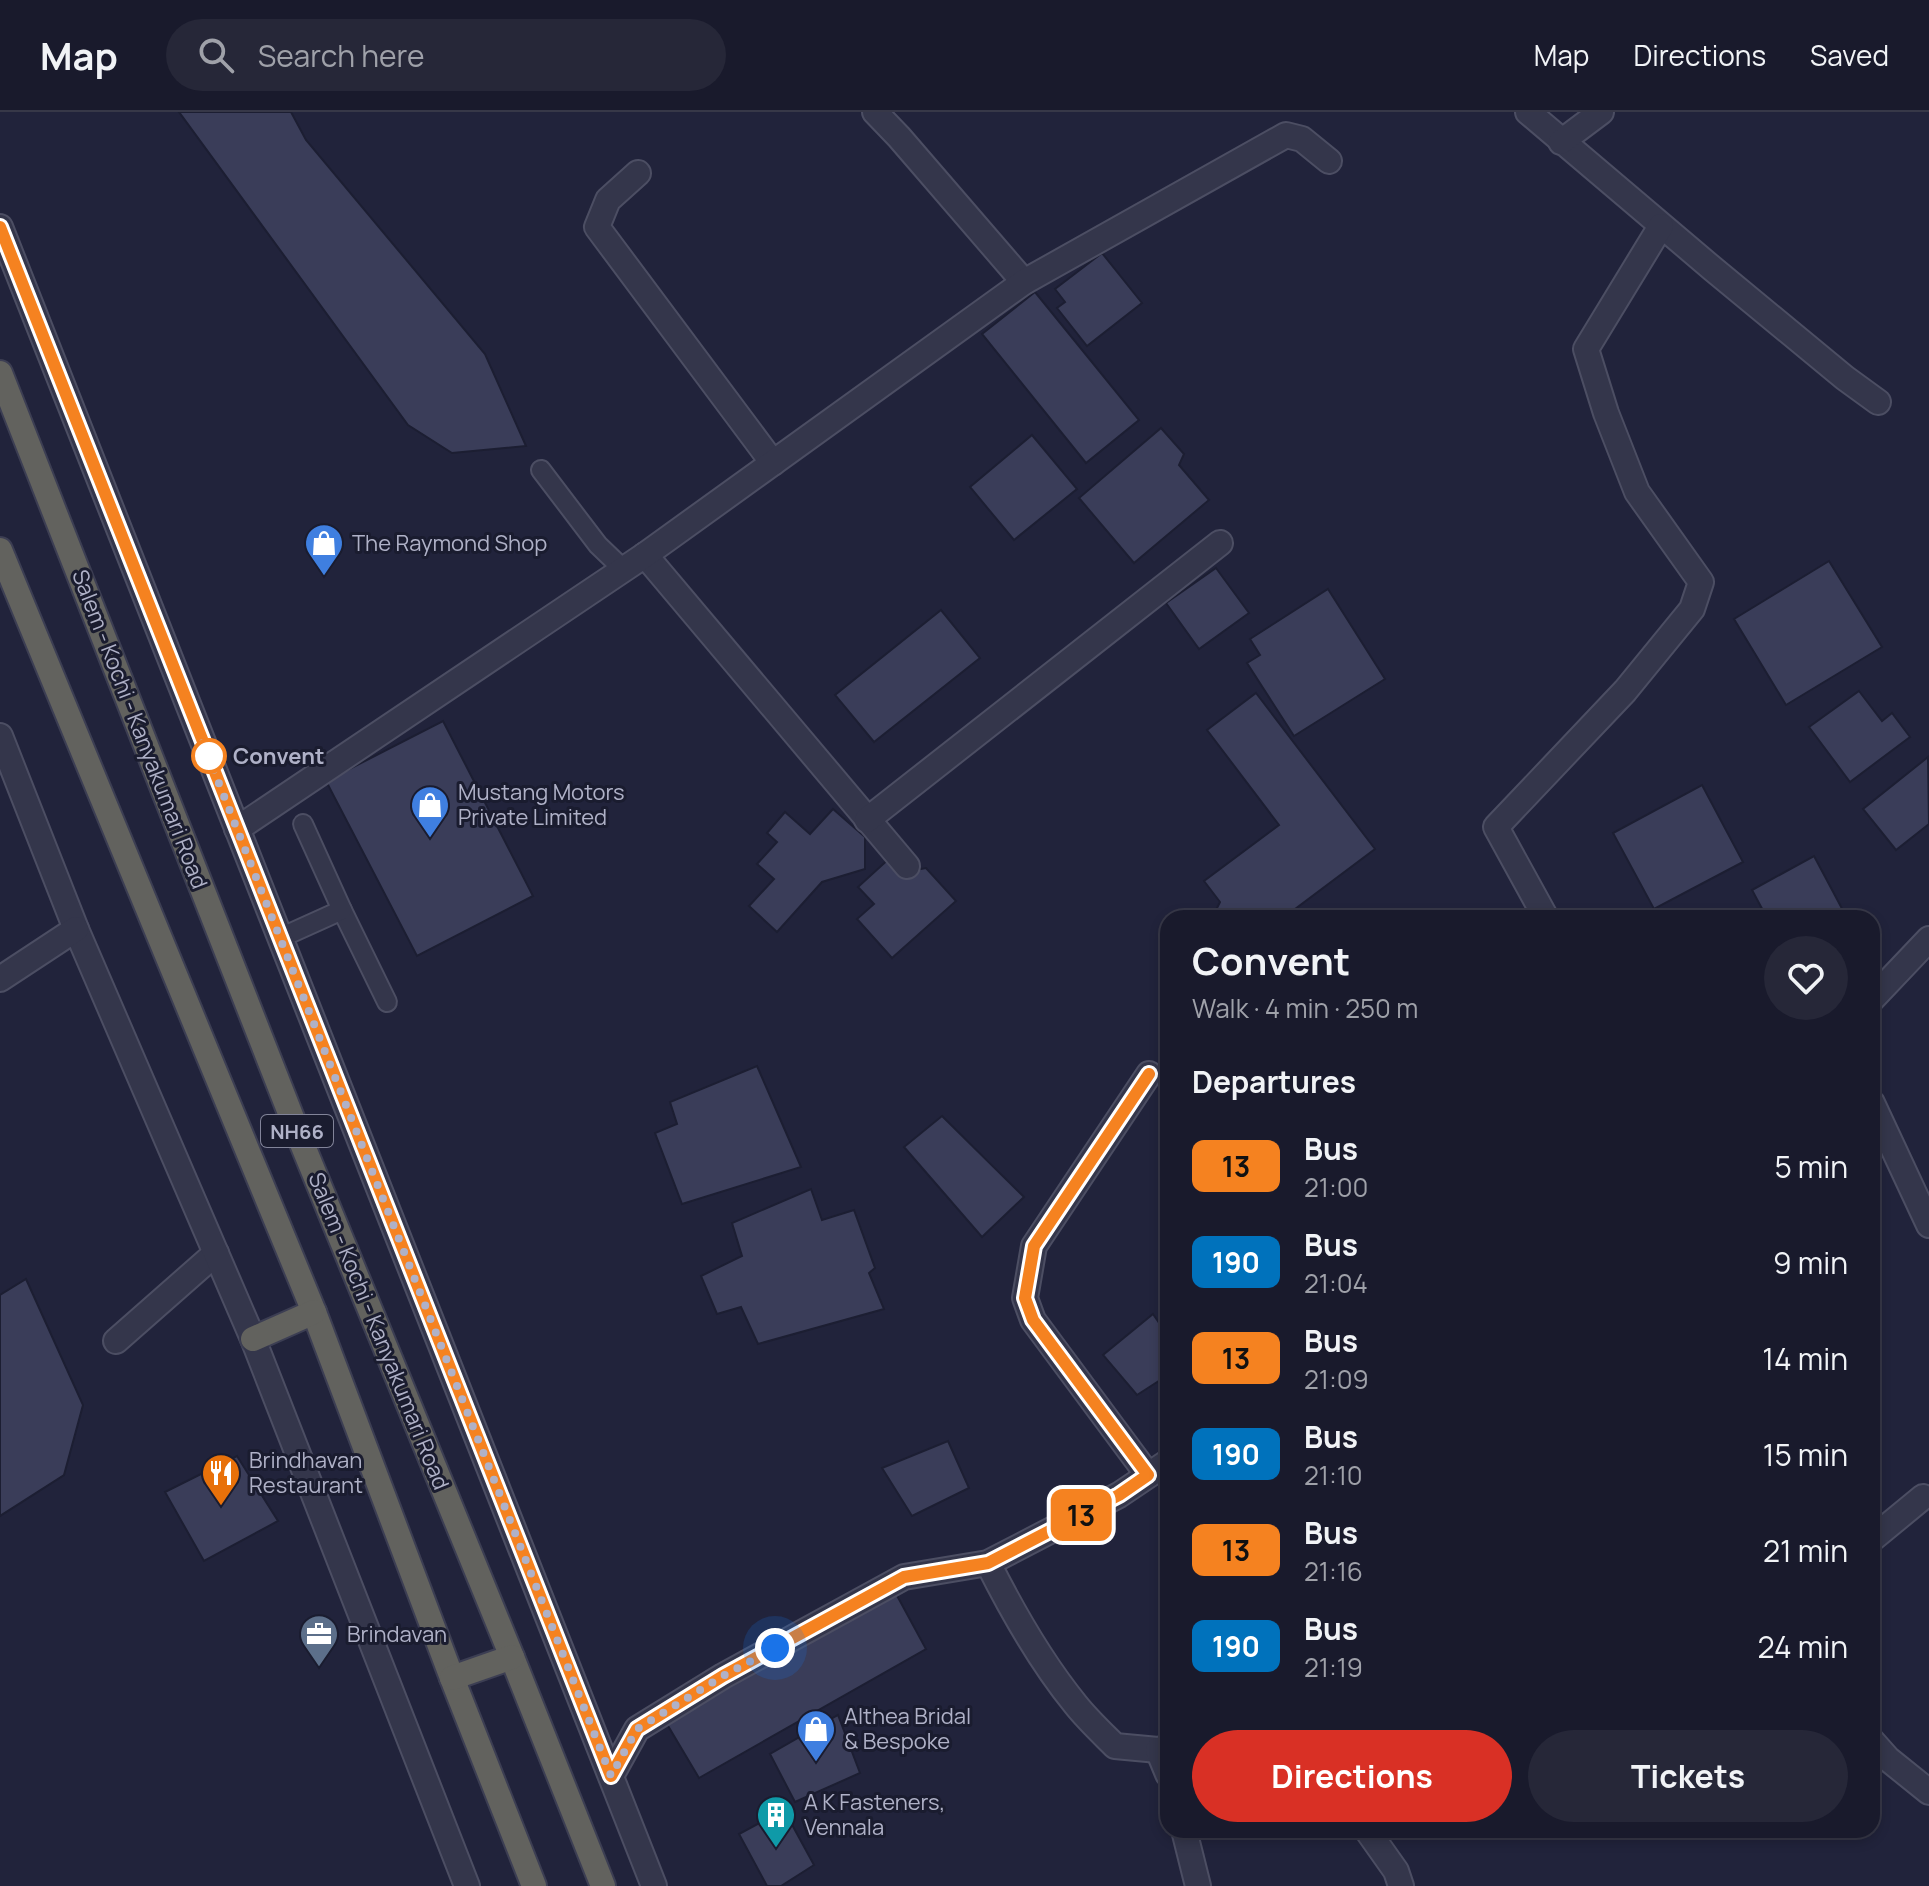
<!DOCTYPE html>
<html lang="en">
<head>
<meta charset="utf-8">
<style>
	:root { --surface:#191a2c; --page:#262738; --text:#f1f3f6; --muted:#9fa1a9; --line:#373848; --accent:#d93025 }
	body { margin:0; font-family:Manrope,sans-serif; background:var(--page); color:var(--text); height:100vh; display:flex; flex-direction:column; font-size:30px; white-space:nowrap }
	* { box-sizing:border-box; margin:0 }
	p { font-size:26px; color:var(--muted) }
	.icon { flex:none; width:44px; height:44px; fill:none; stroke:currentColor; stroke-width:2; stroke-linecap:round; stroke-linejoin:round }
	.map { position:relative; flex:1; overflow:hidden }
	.side { position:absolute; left:1160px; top:798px; width:720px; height:928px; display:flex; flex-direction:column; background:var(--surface); border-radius:24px; box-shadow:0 4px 12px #0003,0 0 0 2px var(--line) }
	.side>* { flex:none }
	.badge { padding:0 16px; border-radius:12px; font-size:28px; line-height:52px }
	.you { position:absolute; width:40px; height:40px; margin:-20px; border:6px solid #fff; border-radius:50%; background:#1a73e8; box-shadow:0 0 0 12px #1a73e833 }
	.map>.badge { position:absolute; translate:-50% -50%; box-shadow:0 0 0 4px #fff }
	h2 { padding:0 32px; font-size:30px; line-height:72px }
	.round { display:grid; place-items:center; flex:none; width:84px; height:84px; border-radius:42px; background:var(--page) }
	.overview { display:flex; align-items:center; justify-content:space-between; height:136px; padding:0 32px }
	h1 { font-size:38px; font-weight:700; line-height:60px }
	.cta { display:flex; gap:16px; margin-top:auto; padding:16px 32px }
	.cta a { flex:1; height:92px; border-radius:48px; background:var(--accent); color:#fff; font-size:32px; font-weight:700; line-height:92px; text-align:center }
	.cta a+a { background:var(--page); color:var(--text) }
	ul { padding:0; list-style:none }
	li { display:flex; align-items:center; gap:24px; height:96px; padding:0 32px }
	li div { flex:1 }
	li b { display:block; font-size:30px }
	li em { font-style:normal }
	li .badge { min-width:88px; font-weight:700; text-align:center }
	header { display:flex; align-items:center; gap:48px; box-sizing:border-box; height:112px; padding:0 40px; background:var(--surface); border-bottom:2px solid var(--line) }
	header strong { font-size:38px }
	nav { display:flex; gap:44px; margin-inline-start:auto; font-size:28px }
	.search { width:560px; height:72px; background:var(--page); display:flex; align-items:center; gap:20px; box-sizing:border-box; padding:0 28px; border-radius:44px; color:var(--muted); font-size:30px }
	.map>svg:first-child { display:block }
	.building { fill:#3a3d59; stroke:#1c1e32; stroke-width:2 }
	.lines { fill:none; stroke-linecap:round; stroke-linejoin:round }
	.service-casing { stroke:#4c4e63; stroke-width:22 }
	.minor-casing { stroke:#4c4e63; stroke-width:28 }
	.tertiary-casing { stroke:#4c4e63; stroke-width:28 }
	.trunk-casing { stroke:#3c3e53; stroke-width:28 }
	.service { stroke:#34364b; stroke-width:18 }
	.minor { stroke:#34364b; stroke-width:24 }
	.tertiary { stroke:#34364b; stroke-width:24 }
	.trunk { stroke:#62625e; stroke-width:24 }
	.line-casing { stroke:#fff; stroke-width:18 }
	.line { stroke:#f58220; stroke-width:12 }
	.walk { stroke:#afb1c7; stroke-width:8; stroke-dasharray:0 14.4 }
	.stop-dot { fill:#fff; stroke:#f58220; stroke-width:4 }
	.labels { text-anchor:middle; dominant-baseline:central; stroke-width:6; stroke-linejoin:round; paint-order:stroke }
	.shield { fill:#1a1c2f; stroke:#828499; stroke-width:2 }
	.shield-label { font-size:20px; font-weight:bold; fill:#afb1c7 }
	.poi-label { font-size:22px; fill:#afb1c7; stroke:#1a1c2f; text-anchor:start }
	.street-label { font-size:22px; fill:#afb1c7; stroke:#1a1c2f }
	.stop-label { font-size:22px; font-weight:bold; fill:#afb1c7; stroke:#1a1c2f; text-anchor:start }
</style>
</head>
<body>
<header>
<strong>Map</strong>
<div class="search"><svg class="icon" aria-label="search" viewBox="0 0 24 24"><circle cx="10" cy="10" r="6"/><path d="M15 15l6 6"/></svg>Search here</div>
<nav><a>Map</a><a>Directions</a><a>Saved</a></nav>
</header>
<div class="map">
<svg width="1929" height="1774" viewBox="0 0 1929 1774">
	<rect width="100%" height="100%" fill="#21233b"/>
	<g class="building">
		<path d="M179,0H291L306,28L485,242L526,334L452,341L408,313Z"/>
		<path d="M1102,141L1142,191L1087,234L1057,196L1065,190L1055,177Z"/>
		<path d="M1035,180L1139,308L1086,351L982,222Z"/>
		<path d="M1161,316L1184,342L1179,353L1209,388L1134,451L1079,386Z"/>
		<path d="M1032,323L1077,377L1014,428L970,375Z"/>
		<path d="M1829,449L1882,535L1786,593L1734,507Z"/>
		<path d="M1216,456L1249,501L1199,537L1166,491Z"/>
		<path d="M1328,477L1385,567L1294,624L1247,551L1260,543L1250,527Z"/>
		<path d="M941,498L980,546L874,630L835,583Z"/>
		<path d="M1859,579L1882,609L1892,601L1910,625L1850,670L1809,615Z"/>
		<path d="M1256,581L1375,737L1283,806H1220L1215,800L1220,790L1204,769L1279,713L1207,618Z"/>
		<path d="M443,609L533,784L417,844L326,669Z"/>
		<path d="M1928,645L1929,712L1896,738L1863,697Z"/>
		<path d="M1702,673L1743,750L1654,797L1613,721Z"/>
		<path d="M833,697L865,725V757L822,770L777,820L749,794L774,767L757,752L777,730L767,721L785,700L810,722Z"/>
		<path d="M892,744L906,760L926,756L956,789L892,846L857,807L874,792L858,775Z"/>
		<path d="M1814,744L1847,806H1767L1752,778Z"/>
		<path d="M757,954L801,1055L682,1092L655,1021L677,1012L670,990Z"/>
		<path d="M942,1004L1024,1085L982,1125L904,1035Z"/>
		<path d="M811,1077L822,1108L854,1098L875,1156L869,1161L884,1197L758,1232L741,1195L717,1202L701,1164L742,1144L732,1111Z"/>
		<path d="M26,1167L83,1293L64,1363L0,1404V1183Z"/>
		<path d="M1153,1202L1168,1224V1263L1137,1283L1103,1243Z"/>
		<path d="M948,1329L969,1376L912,1404L882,1356Z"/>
		<path d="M237,1344L278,1409L204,1449L165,1380Z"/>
		<path d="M894,1478L926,1537L699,1666L664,1607Z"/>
		<path d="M838,1603L860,1661L795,1690L770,1642Z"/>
		<path d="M784,1698L814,1753L781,1774H767L739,1722Z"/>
	</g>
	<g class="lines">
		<defs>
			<g id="service">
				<path d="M541,358L598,433L624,458"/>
				<path d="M342,798L387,890"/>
				<path d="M280,826L342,798L303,712"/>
			</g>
			<g id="minor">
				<path d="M875,0L899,25L1024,170"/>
				<path d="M1528,0L1713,157L1845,266L1878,290"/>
				<path d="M1561,30L1601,0"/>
				<path d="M638,61L608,88L597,115L773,351"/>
				<path d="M645,443L907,754"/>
				<path d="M867,708L1220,431"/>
				<path d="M237,717L645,443L1024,170L1286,23L1302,27L1329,49"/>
				<path d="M1546,806L1496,715L1625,579L1692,497L1701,470L1637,380L1606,301L1586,237L1661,114"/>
				<path d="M1872,887L1929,827"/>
				<path d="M1872,991L1929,1113"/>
				<path d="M116,1229L216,1141"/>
				<path d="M1148,1363L1033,1208L1025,1186L1034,1134L1149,962"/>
				<path d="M1872,1427L1923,1385"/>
				<path d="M988,1451C1013,1501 1041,1550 1076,1593C1088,1608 1102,1621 1115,1634L1158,1638L1168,1636"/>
				<path d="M1872,1629L1888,1647L1929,1680"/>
				<path d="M1158,1638L1168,1662"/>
				<path d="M611,1664L637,1617L723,1564L904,1465L988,1451L1119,1383L1168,1350"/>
				<path d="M1184,1718L1198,1774"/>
				<path d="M1367,1718L1396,1759L1401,1774"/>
			</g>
			<g id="tertiary">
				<path d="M0,115L654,1774"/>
				<path d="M0,624L76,817L253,1227L467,1774"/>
				<path d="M0,867L76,817"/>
			</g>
			<g id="trunk">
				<path d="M0,261L301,1029L512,1545L603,1774"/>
				<path d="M0,438L314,1200L452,1566L534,1774"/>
				<path d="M253,1227L314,1200"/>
				<path d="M452,1566L512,1545"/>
			</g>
		</defs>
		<use href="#service" class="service-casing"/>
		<use href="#minor" class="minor-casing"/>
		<use href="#tertiary" class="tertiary-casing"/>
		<use href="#trunk" class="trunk-casing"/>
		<use href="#service" class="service"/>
		<use href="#minor" class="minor"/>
		<use href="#tertiary" class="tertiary"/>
		<use href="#trunk" class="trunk"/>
	</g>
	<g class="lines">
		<defs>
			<path id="line" d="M0,115L611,1664L637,1617L723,1564L904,1465L988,1451L1119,1383L1148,1363L1033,1208L1025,1186L1034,1134L1149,962"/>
		</defs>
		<use href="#line" class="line-casing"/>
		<use href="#line" class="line"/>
		<path class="walk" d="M209,644L203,631L611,1664L637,1617L723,1564L775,1536"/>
	</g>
	<defs>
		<symbol id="shop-pin" viewBox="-11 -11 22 30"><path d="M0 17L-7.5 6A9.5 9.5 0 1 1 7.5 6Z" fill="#3f7fe0" stroke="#1a1c2f"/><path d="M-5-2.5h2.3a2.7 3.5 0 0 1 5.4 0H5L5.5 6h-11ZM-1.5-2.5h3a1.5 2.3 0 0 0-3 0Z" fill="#fff"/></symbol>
		<symbol id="restaurant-pin" viewBox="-11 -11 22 30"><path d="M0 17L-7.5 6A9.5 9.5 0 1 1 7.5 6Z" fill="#e8710a" stroke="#1a1c2f"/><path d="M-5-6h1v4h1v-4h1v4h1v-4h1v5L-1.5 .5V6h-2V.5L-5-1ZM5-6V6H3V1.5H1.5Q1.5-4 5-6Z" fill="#fff"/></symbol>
		<symbol id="office-pin" viewBox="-11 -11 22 30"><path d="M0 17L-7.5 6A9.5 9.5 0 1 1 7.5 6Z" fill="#5c6f8a" stroke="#1a1c2f"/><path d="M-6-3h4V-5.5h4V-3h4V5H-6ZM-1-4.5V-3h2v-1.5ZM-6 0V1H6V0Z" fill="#fff"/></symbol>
		<symbol id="building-pin" viewBox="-11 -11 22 30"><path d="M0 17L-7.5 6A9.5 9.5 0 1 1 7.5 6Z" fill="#0f9aa8" stroke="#1a1c2f"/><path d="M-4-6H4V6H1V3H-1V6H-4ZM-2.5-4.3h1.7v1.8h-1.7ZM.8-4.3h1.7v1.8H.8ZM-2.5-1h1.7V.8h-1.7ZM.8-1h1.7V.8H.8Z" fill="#fff"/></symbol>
	</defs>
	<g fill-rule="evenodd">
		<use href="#shop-pin" x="302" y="409" width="44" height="60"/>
		<use href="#shop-pin" x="408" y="671" width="44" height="60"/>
		<use href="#restaurant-pin" x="199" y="1339" width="44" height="60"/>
		<use href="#office-pin" x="297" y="1500" width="44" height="60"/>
		<use href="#shop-pin" x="794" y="1595" width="44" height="60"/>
		<use href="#building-pin" x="754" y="1681" width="44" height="60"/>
	</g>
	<circle class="stop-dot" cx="209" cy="644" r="16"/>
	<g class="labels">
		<rect class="shield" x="261" y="1003" width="72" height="32" rx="6"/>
		<g class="shield-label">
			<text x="297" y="1019">NH66</text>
		</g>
		<g class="poi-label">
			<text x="352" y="431">The Raymond Shop</text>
			<text x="458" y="680">Mustang Motors<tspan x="458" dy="25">Private Limited</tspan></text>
			<text x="249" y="1348">Brindhavan<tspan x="249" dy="25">Restaurant</tspan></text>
			<text x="347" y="1522">Brindavan</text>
			<text x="844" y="1604">Althea Bridal<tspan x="844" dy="25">&amp; Bespoke</tspan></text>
			<text x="804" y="1690">A K Fasteners,<tspan x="804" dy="25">Vennala</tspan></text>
		</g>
		<g class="street-label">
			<text transform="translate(140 617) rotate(69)">Salem - Kochi - Kanyakumari Road</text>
			<text transform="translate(379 1219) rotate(68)">Salem - Kochi - Kanyakumari Road</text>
		</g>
		<g class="stop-label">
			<text x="233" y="644">Convent</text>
		</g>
	</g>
</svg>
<div class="you" style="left:775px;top:1536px"></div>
<b class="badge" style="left:1081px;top:1403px;background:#f58220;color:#111">13</b>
<section class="side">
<div class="overview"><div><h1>Convent</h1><p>Walk · 4 min · 250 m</p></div><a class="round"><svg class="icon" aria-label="heart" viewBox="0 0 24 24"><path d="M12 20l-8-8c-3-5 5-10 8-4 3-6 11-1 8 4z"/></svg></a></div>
<h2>Departures</h2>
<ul>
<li><span class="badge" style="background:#f58220;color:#111">13</span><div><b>Bus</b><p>21:00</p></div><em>5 min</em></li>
<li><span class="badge" style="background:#0072bc;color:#fff">190</span><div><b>Bus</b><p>21:04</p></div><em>9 min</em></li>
<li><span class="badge" style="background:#f58220;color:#111">13</span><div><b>Bus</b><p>21:09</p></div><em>14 min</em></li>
<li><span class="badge" style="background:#0072bc;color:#fff">190</span><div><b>Bus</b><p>21:10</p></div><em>15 min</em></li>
<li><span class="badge" style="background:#f58220;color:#111">13</span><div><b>Bus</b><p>21:16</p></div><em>21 min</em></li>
<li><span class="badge" style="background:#0072bc;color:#fff">190</span><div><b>Bus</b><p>21:19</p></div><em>24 min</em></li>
</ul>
<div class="cta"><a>Directions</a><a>Tickets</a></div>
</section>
</div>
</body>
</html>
